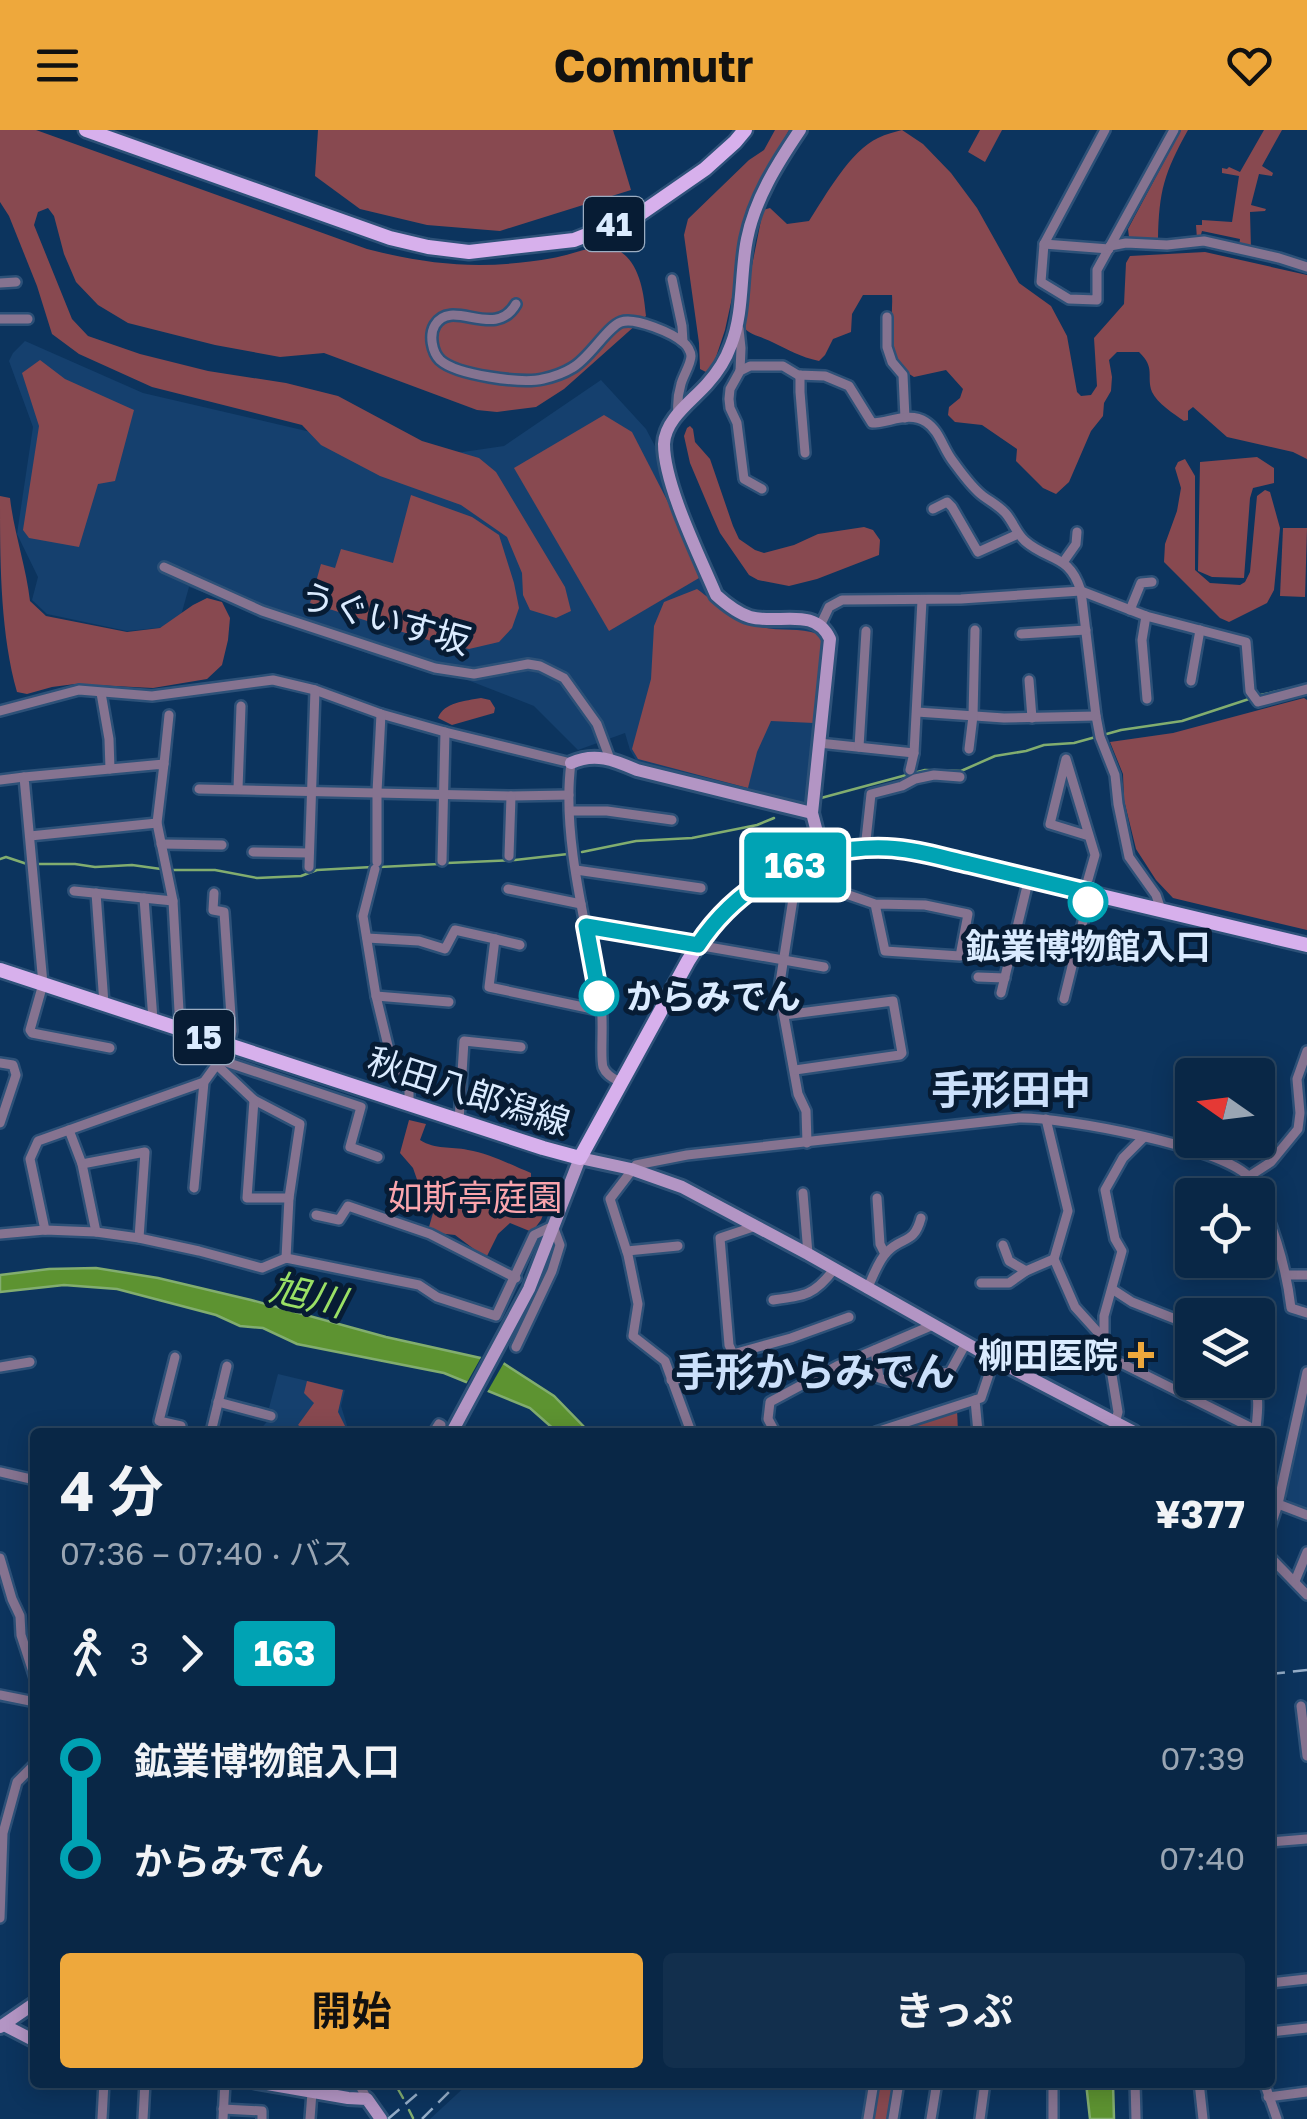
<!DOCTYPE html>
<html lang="ja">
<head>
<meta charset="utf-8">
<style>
	:root { --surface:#092746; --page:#122f4d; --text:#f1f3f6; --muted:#99a5b3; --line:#29445f; --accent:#eea83c }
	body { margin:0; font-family:"Golos Text","Noto Sans JP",sans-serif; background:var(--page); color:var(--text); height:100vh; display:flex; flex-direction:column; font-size:38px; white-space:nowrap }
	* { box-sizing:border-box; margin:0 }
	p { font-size:32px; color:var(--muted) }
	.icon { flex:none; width:55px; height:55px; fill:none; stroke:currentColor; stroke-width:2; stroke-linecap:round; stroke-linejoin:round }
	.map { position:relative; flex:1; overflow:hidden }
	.drawer { position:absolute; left:30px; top:1298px; width:1245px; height:660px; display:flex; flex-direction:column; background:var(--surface); border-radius:10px; box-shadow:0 5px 25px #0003,0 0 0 2px var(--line) }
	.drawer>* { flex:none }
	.badge { padding:0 20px; border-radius:8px; font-size:35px; line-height:65px }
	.needle { width:65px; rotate:284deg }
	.controls { position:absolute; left:1175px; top:928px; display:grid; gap:20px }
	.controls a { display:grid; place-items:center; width:100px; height:100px; border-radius:10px; background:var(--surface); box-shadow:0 5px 25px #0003,0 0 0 2px var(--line); font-size:50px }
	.map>.badge { position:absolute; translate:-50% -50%; box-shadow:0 0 0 5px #fff }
	.legs { display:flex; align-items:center; gap:15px; height:110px; padding:0 30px; font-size:32px }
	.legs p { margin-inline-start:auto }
	.summary { display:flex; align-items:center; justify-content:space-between; height:170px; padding:0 30px }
	h1 { font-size:55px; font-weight:700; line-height:75px }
	.cta { display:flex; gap:20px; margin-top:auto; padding:20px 30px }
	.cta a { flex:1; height:115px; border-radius:10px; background:var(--accent); color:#111; font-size:40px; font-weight:700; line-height:115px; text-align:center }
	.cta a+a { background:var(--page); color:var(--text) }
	ul { padding:0 30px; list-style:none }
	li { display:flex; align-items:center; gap:35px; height:100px; font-size:38px }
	li i { display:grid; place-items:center; width:15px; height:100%; margin:0 12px; background:currentColor }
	li i::after { content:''; width:25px; height:25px; margin:-12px; border:8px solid; border-radius:50%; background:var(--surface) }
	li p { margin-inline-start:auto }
	li:first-child i { background:linear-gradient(#0000 50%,currentColor 0) }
	li:last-child i { background:linear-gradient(currentColor 50%,#0000 0) }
	header { display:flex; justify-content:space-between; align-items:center; height:130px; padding:0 30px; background:var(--accent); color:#111; font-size:45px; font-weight:700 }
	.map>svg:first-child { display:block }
	.built { fill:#15406e }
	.green { fill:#884950 }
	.water { fill:#5d9331; stroke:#82ad6f; stroke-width:2.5 }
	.pier { fill:#0c345e }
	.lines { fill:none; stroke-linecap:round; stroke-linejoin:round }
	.stream { stroke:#82ad6f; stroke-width:2.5 }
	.street-casing { stroke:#2d5178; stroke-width:14 }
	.secondary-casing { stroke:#2d5178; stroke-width:18 }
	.primary-casing { stroke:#2d5178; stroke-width:19 }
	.street { stroke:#857390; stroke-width:9 }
	.secondary { stroke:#b395c4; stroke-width:12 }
	.primary { stroke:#d7b0ec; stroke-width:14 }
	.rail { stroke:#94adc8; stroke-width:2.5; stroke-dasharray:15 8; stroke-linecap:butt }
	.line-1-casing { stroke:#fff; stroke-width:22 }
	.line-1 { stroke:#00a3b4; stroke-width:15 }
	.stop-1-dot { fill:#fff; stroke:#00a3b4; stroke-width:5 }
	.poi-dot { fill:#eea83c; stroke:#071c34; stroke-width:4 }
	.labels { text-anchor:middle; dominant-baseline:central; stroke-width:10; stroke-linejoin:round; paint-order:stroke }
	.shield { fill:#071c34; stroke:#9badc2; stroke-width:2.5 }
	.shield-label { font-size:32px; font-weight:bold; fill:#daebff }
	.street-label { font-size:35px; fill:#daebff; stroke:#071c34 }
	.stop-label { font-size:35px; font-weight:bold; fill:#daebff; stroke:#071c34 }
	.park-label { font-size:35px; fill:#fba5ad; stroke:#071c34 }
	.poi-label { font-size:35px; font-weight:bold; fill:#daebff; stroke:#071c34; text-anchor:end }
	.water-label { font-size:38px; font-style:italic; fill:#9ae065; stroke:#071c34 }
	.quarter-label { font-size:40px; font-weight:bold; fill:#cbe0fb; stroke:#071c34 }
</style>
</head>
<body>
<header><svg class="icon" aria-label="menu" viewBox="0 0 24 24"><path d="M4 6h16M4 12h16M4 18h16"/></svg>Commutr<svg class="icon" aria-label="heart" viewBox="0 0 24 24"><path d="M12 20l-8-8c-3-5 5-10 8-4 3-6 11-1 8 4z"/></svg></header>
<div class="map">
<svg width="1307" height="1989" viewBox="0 0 1307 1989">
	<rect width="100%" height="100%" fill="#0c345e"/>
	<g class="built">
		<path d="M25,211L143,263L422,328L504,316L601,250L646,299L656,318L663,349L690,408L705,455L711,468L731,484L761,496L805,497L819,503L824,514L810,661L803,675L637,632L630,620L625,603L578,620L534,576L465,549L380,528L189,457L178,496L127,501L47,484L32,470L38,447L17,404L33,297L9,231L13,223Z"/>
		<path d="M278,1244L345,1260L341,1276L349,1302H262L259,1301L276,1281L269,1278Z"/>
		<path d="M1307,1255V1382L1291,1377L1284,1361Z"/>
		<path d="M469,1953H870L865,1989H430Z"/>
	</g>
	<g class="green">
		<path d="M0,0H36L367,119C433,136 486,140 553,128C573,125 603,109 621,122C640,135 644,164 646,186L564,259L536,277L497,282L477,280L324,223L280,227L215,215L128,193L98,175L76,152L64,124L54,86L48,78L38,82L34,95L72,189L88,206L140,224L208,241L286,253L338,266L422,311L479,328L496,342L565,457L571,481L556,488L530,480L523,465L522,443L507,407L461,375L380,346L321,315L302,295L152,257L79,224L52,204L37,156L9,86L0,72Z"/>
		<path d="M318,0H613L631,60L500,101L427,95L360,79L315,46Z"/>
		<path d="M775,0H789L756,61L743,102L740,131L725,200L712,239L706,242L700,239L699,213L684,105L688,89L749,30L764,20Z"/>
		<path d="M902,0L923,14L951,43L977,78L1019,153L1051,176L1067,206L1077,262L1081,266L1091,265L1097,256L1094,208L1124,174L1126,133L1130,126L1205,122L1307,145V329L1293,322L1227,307L1193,277L1188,281V290L1184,291C1174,284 1157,273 1152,262C1146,246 1156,238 1139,222H1117L1109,230L1112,247L1111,261L1104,273L1103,286L1091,301L1069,352L1056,364L1043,358L1016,331L1017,319L982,295L955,292L948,285L949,277L960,268L963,259L946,240L914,247C879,227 894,197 892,165H863L852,184L851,202L833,209L825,225L819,231C800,227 789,220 772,212C761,206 751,206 742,196L744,176L763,80L770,78L787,94L809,91C826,65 850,21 878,8C886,4 895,2 902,0Z"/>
		<path d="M980,0H1002L985,32L968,22Z"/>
		<path d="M1181,0H1188C1164,43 1159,61 1158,109L1129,107L1128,99Z"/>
		<path d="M1264,0H1282L1262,36L1273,43L1272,46L1259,44L1251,75L1266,79L1265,81L1250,82L1251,119L1239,116L1240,109L1202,101L1200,108L1197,109L1196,95H1202V90L1232,92L1239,46L1222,43V38L1227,39L1229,37L1240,42Z"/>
		<path d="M40,230L65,249L134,280L115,351L98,354L79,417L29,408L23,400L39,296L22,243Z"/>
		<path d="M604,285L632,302L687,409L699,448L609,501L514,338Z"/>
		<path d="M690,296L693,299L695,312L710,329L733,396L739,409L755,420L764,423L794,415L818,404L864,397L873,400L880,410L879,425L817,449L789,456L758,450L749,445L720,403L712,385L690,333L684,306L687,298Z"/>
		<path d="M1257,327L1274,338V353L1253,358L1250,368L1244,448L1212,447L1198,441L1200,332Z"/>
		<path d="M1185,329L1195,346V440L1210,453L1240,455L1245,452L1250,442L1257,366L1265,360L1270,362L1280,398L1274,460L1267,473L1229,492L1220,488L1164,432L1165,414L1177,381L1181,358L1175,338L1178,332Z"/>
		<path d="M411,365L472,387L499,405L514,453L519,478L512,498L499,512L469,519L431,511L310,473L321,434L335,438L341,419L393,433Z"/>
		<path d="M0,366L10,368C14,403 26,436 30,471L46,486L127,502L160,498L193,475L207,468L222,472L230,488L228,510L222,535L207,549L153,558L75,554L52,557L27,564L17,562C0,502 0,430 0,366Z"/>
		<path d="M1283,398H1307L1305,467L1280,466Z"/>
		<path d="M697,459C717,474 736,491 761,497C780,502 799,497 818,504L823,514L814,593L771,591L757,622L748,658L638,629L632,619L651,549L654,496L664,472Z"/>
		<path d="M481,568L490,570L495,578L494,583L452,595L438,588C444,572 465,571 481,568Z"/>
		<path d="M1304,568L1307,570V800L1173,768L1156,750L1136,719L1124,670L1123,644L1110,612L1173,603Z"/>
		<path d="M409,990L426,994L420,1010C436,1020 450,1016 468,1020C489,1023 511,1035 531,1043V1050L552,1062L541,1090L532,1102L510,1093L498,1104L486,1128L455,1105L437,1103L429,1097L433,1083L429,1071L421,1061L413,1038L400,1023Z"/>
		<path d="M307,1251L343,1260L338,1282L348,1302H308L298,1295L314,1273L304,1263Z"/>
		<path d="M957,1279L958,1302H912L911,1295Z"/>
		<path d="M877,1953H893L887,1989H871Z"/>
	</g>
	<g class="water">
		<path d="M96,1138L158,1148L251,1170L386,1207L503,1233L554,1266L589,1302H557L530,1278L444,1243L297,1214L263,1198L240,1196L216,1185L117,1159L64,1155L0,1162V1145L49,1139Z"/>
		<path d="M1086,1953H1113L1114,1989H1090Z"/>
	</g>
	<path class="pier" d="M483,1224L506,1229L486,1264L465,1256Z"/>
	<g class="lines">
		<g class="stream">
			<path d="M1256,566L1301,556"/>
			<path d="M821,668L925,640L961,641L995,626L1026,621L1044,615L1074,613L1121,600L1182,591L1249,569"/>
			<path d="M582,722L636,711L692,708L757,695L774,688"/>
			<path d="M0,729L6,727L27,734"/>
			<path d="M447,733L515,730L568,724"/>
			<path d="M38,734H75L95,737L132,735L161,739"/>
			<path d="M380,737L439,734"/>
			<path d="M172,740H215L257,748L301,746L317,740L372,737"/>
			<path d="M394,1952L403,1968"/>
			<path d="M409,1980L413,1988"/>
		</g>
		<defs>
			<g id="street">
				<path d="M1105,0L1044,114L1041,152L1069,169L1097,170V140L1174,0"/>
				<path d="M1044,114L1109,119"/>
				<path d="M1110,116L1126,113L1167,115L1204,111L1279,128L1307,137"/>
				<path d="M672,149L682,196L683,212"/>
				<path d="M0,153L16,152"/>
				<path d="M516,174C495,211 452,167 435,195C429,205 432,222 440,230C456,245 522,254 543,249C552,247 564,243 572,238C589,229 607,197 621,192C635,187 673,203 684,213C687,215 691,222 691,226C691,234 683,246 681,254C678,264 677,274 678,284"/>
				<path d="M887,187V217L892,232L903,245L905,288"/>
				<path d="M0,189H28"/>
				<path d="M739,199L741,218L740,241"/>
				<path d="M800,245V262L805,323"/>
				<path d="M762,359L744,349L737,293L730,278L729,269L730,259L740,241L750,236H783L798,245L825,246L849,256L872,293C889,293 909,281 926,292C939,300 943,318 952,330C961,342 971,357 983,366C991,372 1001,377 1007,385C1014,394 1017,404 1025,411C1049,432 1069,423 1081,461L1096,586L1100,607L1115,645L1118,674L1129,727L1156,765L1161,780"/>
				<path d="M933,379L947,372L952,377L978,422L1018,404"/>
				<path d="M1064,431L1076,414L1077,402"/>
				<path d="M164,437L262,481L435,538L474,544L528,534L540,536L564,548L597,594L610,629"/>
				<path d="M1130,480L1141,453L1152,452"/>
				<path d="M1146,486L1142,510L1147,569"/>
				<path d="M821,494L829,477L842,470L961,469L1081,461L1146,486L1246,512L1250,561L1258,572L1307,559"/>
				<path d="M1021,504L1086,500"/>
				<path d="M1029,550L1032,588"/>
				<path d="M1191,551L1200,500"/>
				<path d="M101,563L109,609L110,639"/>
				<path d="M0,581L79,560L152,566L273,550L315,560L381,584L445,602L571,633C561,707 588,802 601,876C604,892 600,927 603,937C606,945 613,948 620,952"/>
				<path d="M917,582L1004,588L1096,586"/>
				<path d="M819,613L914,623L922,470"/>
				<path d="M859,617L866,501"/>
				<path d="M969,619L973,586L975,500"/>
				<path d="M164,634L169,585"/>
				<path d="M910,640L914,623"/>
				<path d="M0,650L24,647"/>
				<path d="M199,659L511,666L569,665"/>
				<path d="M238,659L241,576"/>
				<path d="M570,681H607L672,690"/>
				<path d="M30,706L157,693"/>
				<path d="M161,714L222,715"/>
				<path d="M865,719L871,664L902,656L915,649L934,645L960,647"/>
				<path d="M253,722L309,723"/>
				<path d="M509,726L511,666"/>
				<path d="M442,731L445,602"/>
				<path d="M377,732V662L381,584"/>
				<path d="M309,737L315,560"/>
				<path d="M790,737L795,756L779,859L798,964L806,981L807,1013"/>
				<path d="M375,739L363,786L376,866L390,924L409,955V975"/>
				<path d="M576,740L701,758"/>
				<path d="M795,756L846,764L875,774L925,775L968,784L960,826L885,821L875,774"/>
				<path d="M508,759L581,774"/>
				<path d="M74,761L173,771"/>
				<path d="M96,763L104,874"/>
				<path d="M214,763L213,780L224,782L232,901L229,915"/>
				<path d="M144,768L153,890"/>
				<path d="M587,796L824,837"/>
				<path d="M367,808L419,811L445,819L455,800L495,809L489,857L602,881"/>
				<path d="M495,809L520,815"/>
				<path d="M978,847L1005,848"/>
				<path d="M1001,863L1029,748"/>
				<path d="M376,866L449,872"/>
				<path d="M1064,869L1090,763L1087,753L1095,725L1066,629L1050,694L1089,706"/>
				<path d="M784,885L893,871L902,923L900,925L795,940"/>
				<path d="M110,918L32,903L30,900L43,854L24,647L164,634L157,693L173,771L180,899"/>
				<path d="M0,933L13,935L16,945L0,993"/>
				<path d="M217,935L254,970L300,994L289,1068L286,1128"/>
				<path d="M254,970L247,1068H289"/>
				<path d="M1046,989L1068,1081L1054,1129L1075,1177L1104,1209L1109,1227L1118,1282L1113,1302"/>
				<path d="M459,991L464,911L521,917"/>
				<path d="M69,1000L82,1034L96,1102"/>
				<path d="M82,1034L145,1022L139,1108"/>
				<path d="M1248,1047L1271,1032L1298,999L1300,983L1297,949L1307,921"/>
				<path d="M194,1058L204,952L220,930L361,977L350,1017L378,1027"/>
				<path d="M803,1063L808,1124"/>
				<path d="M877,1068L880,1114L885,1124"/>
				<path d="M316,1085L339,1090L348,1076L430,1104L516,1148"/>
				<path d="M756,1096L720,1108L729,1215L733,1224L791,1208L849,1187"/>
				<path d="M45,1100L30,1029L38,1011L204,952"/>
				<path d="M0,1104L45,1100L96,1102L139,1108L199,1121L262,1138L286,1128L419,1155L437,1167L496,1186L534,1105L553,1096L560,1115L552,1141L516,1217"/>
				<path d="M1003,1115L1009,1131L1026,1141L1054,1129"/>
				<path d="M627,1121L678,1116"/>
				<path d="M1287,1145H1307"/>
				<path d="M981,1153H1009L1026,1141"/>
				<path d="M867,1159C873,1147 878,1131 887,1122C902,1106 914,1115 921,1088"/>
				<path d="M1112,1159L1132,1172L1188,1194L1192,1198"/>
				<path d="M773,1170C804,1166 815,1165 834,1139"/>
				<path d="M1104,1209V1186L1122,1121L1115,1109L1105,1060L1123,1028L1144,1007"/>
				<path d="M875,1220L879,1248L889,1251L950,1242L966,1213"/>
				<path d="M175,1227L159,1291L181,1296L179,1302"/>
				<path d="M1109,1227L1256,1300V1302"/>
				<path d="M0,1237L30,1232"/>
				<path d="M671,1250L715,1243"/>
				<path d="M1249,1250C1262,1264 1257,1282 1256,1300"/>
				<path d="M975,1270L978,1302"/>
				<path d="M218,1272L271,1286"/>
				<path d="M211,1302L227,1236"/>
				<path d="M434,1302L439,1294L441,1295"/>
				<path d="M691,1302L665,1231L633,1206L638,1174L628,1125L610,1069L636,1035L687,1025L1019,988C1064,987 1219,1016 1249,1047C1257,1056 1261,1071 1266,1082C1279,1114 1287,1144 1291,1178L1307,1183"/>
				<path d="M775,1302L768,1289L770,1272L837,1236L933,1195"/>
				<path d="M876,1302L981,1268L994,1229"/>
				<path d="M0,1342L35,1350"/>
				<path d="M1270,1371L1307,1385"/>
				<path d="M1270,1398L1278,1374L1307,1242"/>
				<path d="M1270,1427L1307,1465"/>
				<path d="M0,1428L12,1469L20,1486L21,1505L35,1548"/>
				<path d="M1295,1451L1307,1422"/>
				<path d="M0,1565L35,1572"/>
				<path d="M1301,1576L1307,1626"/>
				<path d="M1270,1712L1307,1709"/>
				<path d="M0,1788L3,1703L17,1652L35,1634"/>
				<path d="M1270,1853L1307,1849"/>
				<path d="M1270,1902L1307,1898"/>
				<path d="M358,1952L367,1969"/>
				<path d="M1135,1952L1136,1989"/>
				<path d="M1199,1952L1203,1989"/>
				<path d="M1264,1952L1277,1989"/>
				<path d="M1268,1967L1307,1962"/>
				<path d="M223,1979L262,1981V1989"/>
				<path d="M102,1989L104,1952"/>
				<path d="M143,1989L145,1952"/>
				<path d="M223,1989L225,1952"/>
				<path d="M310,1989L312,1962"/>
				<path d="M868,1989L874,1952"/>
				<path d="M893,1989L899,1952"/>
				<path d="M931,1989L937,1952"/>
				<path d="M980,1989L985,1952"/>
				<path d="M1053,1989V1954L1059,1952"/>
			</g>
			<g id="secondary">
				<path d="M800,0C777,34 755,69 747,109C740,143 744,182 731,215C726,229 717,243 707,254C692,271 665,289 664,314C664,355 700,427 716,465C726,474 737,483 750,487C778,495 815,476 830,509L812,683L823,725"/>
				<path d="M571,633C595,622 614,630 637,640L812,683"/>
				<path d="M452,1302L529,1159L580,1028L631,1039L682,1057L808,1124L994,1229L1134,1302"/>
				<path d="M4,1895L35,1911"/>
				<path d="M0,1897L35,1873"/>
				<path d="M256,1952L348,1968L367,1969L381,1989"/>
			</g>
			<g id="primary">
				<path d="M86,0L390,108L428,117L469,122L574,110L640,84L705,39L735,12L745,0"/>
				<path d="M0,840L543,1018L580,1028L688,831C737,750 813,710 908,720L1307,815"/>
			</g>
		</defs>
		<use href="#street" class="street-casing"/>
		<use href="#secondary" class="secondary-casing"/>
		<use href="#primary" class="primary-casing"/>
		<use href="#street" class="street"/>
		<use href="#secondary" class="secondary"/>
		<use href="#primary" class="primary"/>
		<g class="rail">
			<path d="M1270,1544L1307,1540"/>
			<path d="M388,1989L431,1952"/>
			<path d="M422,1989L459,1952"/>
		</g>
	</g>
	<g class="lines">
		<defs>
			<path id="line-1" d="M599,866L586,796L698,815C740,752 811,715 887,718C915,719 943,728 970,734C1010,744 1050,753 1090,763L1088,772"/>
		</defs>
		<use href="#line-1" class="line-1-casing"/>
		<use href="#line-1" class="line-1"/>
	</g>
	<g class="stop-1-dot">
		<circle cx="1088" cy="772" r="18"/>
		<circle cx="599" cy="866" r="18"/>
	</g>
	<path class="poi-dot" d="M1136 1210h10v10h10v10h-10v10h-10v-10h-10v-10h10z"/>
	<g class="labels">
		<g class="shield">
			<rect x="584" y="67" width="60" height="54" rx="8"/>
			<rect x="174" y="880" width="60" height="54" rx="8"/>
		</g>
		<g class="shield-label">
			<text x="614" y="94">41</text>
			<text x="204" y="907">15</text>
		</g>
		<g class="street-label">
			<text transform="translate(385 488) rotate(16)">うぐいす坂</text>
			<text transform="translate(469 961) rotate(18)">秋田八郎潟線</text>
		</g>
		<g class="stop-label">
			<text x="1088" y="816">鉱業博物館入口</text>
			<text x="626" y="866" text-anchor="start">からみでん</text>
		</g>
		<g class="park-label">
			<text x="475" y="1067">如斯亭庭園</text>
		</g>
		<g class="poi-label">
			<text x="1118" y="1225">柳田医院</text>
		</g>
		<g class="water-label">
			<text transform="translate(308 1164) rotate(13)">旭川</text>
		</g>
		<g class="quarter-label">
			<text x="1011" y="959">手形田中</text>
			<text x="815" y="1241">手形からみでん</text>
		</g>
	</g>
</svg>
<div class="controls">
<a><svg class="needle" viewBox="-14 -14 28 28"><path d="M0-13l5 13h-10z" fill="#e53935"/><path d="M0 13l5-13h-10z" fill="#99a5b3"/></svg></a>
<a><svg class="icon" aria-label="locate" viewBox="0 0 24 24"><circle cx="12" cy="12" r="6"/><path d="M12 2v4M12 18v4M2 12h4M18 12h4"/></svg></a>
<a><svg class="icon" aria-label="layers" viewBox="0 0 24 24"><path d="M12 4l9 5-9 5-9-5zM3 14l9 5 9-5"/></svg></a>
</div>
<b class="badge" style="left:795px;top:735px;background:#00a3b4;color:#fff">163</b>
<section class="drawer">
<div class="summary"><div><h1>4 分</h1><p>07:36 – 07:40 · バス</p></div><b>¥377</b></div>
<div class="legs"><svg class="icon" aria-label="walk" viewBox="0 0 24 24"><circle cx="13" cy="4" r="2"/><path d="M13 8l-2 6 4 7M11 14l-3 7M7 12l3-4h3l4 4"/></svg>3<svg class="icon" aria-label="forward" viewBox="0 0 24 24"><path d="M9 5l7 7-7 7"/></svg><b class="badge" style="background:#00a3b4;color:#fff">163</b></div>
<ul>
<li><i style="color:#00a3b4"></i><b>鉱業博物館入口</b><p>07:39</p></li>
<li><i style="color:#00a3b4"></i><b>からみでん</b><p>07:40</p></li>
</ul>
<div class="cta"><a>開始</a><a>きっぷ</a></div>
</section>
</div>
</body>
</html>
